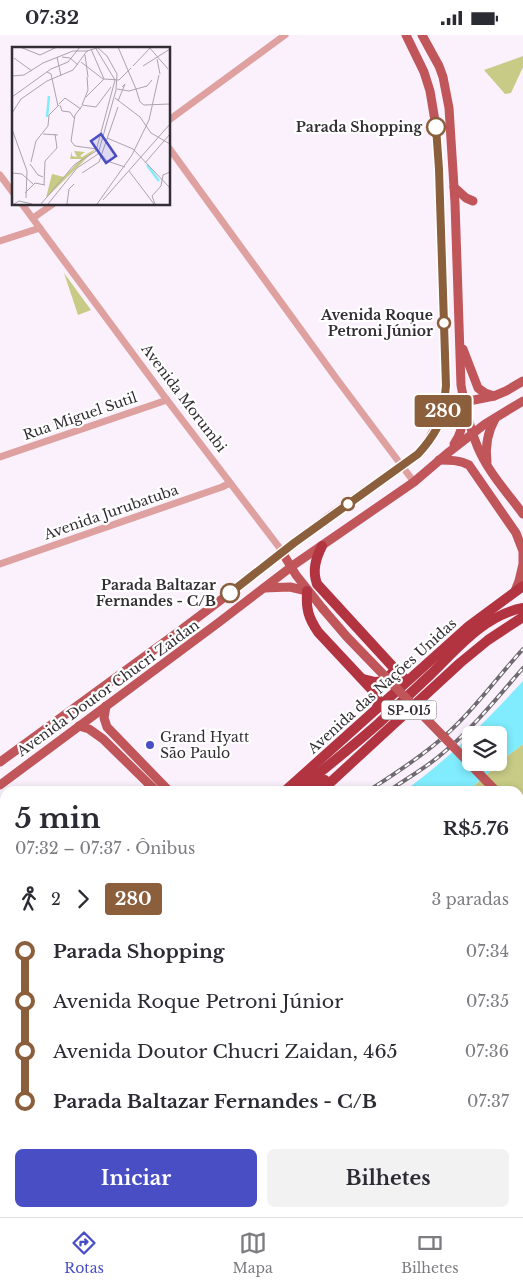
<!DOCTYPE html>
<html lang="pt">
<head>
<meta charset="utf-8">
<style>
	:root { --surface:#fff; --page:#f2f2f3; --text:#2b2b33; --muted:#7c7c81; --line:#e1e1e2; --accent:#4a4ec4 }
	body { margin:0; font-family:"Libre Baskerville",serif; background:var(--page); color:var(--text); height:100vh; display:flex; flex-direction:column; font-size:19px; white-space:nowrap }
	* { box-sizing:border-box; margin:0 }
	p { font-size:16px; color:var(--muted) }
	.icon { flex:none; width:28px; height:28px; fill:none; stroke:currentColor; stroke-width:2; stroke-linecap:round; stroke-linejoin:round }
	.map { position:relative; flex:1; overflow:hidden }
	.drawer { position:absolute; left:0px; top:751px; width:524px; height:431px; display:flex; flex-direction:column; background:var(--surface); border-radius:15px 15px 0 0; box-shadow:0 2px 8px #0003 }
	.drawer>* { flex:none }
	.badge { padding:0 10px; border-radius:4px; font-size:18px; line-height:32px }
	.fabs { position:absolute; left:462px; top:691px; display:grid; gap:10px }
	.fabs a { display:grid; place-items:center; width:45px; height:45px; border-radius:8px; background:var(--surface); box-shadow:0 2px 8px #0003; font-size:25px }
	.map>.badge { position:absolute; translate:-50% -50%; box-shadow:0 0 0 2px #fff }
	.legs { display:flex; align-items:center; gap:8px; height:55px; padding:0 15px; font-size:16px }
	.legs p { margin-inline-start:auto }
	.headline { display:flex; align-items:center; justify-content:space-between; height:85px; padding:0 15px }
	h1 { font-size:28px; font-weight:800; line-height:38px }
	.button { display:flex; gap:10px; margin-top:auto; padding:10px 15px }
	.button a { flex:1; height:58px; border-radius:8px; background:var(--accent); color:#fff; font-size:20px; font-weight:800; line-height:58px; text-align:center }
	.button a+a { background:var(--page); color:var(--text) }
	ul { padding:0 15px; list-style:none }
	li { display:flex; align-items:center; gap:18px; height:50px; font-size:19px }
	li i { display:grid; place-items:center; width:8px; height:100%; margin:0 6px; background:currentColor }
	li i::after { content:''; width:12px; height:12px; margin:-6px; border:4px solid; border-radius:50%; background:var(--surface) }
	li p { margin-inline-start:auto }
	li:first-child i { background:linear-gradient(#0000 50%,currentColor 0) }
	li:last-child i { background:linear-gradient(currentColor 50%,#0000 0) }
	.status { display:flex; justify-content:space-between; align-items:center; height:35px; padding:0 25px; background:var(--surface); direction:ltr }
	.status svg { height:14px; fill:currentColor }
	.menu { display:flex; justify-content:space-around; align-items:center; height:70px; border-top:1px solid var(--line); background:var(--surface); font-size:14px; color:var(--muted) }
	.menu a { display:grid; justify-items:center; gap:2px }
	.menu .active { color:var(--accent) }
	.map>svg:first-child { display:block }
	.green { fill:#c7cb85 }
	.water { fill:#80ecfd; fill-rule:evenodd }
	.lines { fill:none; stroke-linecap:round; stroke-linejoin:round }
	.minor { stroke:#dea1a0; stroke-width:7 }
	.major { stroke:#c0555a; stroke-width:9 }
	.highway { stroke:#b33441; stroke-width:10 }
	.rail-casing { stroke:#6f6970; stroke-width:4 }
	.rail { stroke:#fff; stroke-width:2; stroke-dasharray:5.5; stroke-linecap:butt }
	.major-bridge { stroke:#c0555a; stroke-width:9 }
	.highway-bridge { stroke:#b33441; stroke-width:10 }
	.line-1-casing { stroke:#fff; stroke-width:11 }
	.line-1 { stroke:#8b5e3c; stroke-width:8 }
	.stop-1-dot { fill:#fff; stroke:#8b5e3c; stroke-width:2.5 }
	.poi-dot { fill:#4a4ec4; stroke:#fff; stroke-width:2 }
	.labels { text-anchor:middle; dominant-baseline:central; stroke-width:4.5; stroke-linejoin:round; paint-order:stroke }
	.shield { fill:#fff; stroke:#706d70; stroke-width:1 }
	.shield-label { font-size:12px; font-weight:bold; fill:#322e33 }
	.stop-label { font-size:14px; font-weight:bold; fill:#322e33; stroke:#fff; text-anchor:end }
	.street-label { font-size:14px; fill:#322e33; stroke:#fff }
	.poi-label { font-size:14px; fill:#322e33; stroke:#fff; text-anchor:start }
	.inset-river { fill:none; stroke:#80ecfd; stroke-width:2.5 }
	.inset-road { fill:none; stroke:#aaa3ac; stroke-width:1 }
	.view { fill:#4a4ec4; fill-opacity:0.15; stroke:#4a4ec4; stroke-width:2.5 }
	.inset-edge { fill:none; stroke:#322e33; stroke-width:2.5 }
</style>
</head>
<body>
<div class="status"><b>07:32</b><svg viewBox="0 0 49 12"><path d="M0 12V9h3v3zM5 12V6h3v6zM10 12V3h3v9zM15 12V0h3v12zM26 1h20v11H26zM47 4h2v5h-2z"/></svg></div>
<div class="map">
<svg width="523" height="1182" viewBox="0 0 523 1182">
	<rect width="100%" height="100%" fill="#faf1fd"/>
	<g class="green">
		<path d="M523,21V32L511,58L505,59L484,35Z"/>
		<path d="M64,238L91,275L78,280Z"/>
		<path d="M523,709V773L519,777V756H468L506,722Z"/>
		<path d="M0,942L5,944V1019L0,1023Z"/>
	</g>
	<g class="water">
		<path d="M523,646V709L506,722L468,756H404C450,723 485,687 523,646ZM471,700H499V728H471Z"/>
		<path d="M5,1118V1178H54L50,1182H0V1123Z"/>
	</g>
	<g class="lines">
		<g class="minor">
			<path d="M169,85L285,0"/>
			<path d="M169,113L336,343L414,447"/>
			<path d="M0,140L14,159"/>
			<path d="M22,169L167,365L279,512L282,517"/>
			<path d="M33,183L53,169"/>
			<path d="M0,206L40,193"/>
			<path d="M0,422L167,365"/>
			<path d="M0,529L222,452L230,448"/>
			<path d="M519,878L523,883"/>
			<path d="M520,911L523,906"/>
			<path d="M365,1182L366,1178"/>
		</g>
		<g class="major">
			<path d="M406,0L424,37L430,56L436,92L439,134L446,351L444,371L440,386"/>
			<path d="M422,0L439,31L443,42L449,73L455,168L461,350C465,373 472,404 484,425C494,444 510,461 523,479"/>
			<path d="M454,152L466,163L473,166"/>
			<path d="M463,314L478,353L485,358L494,361"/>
			<path d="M454,409C464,395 461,388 463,372"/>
			<path d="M439,425C449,425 460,425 469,430L516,498L523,516V529L519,546L515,556"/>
			<path d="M487,427C485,411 487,398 495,384"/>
			<path d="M282,517L296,540L323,574"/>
			<path d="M264,553L290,552L307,556"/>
			<path d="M106,671L104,683L107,692L169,756"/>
			<path d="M79,691L89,694L103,704L156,756"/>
			<path d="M0,727L177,598L242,549L282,517L327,483L418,419L426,410L437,390L455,371L464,367L494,361L506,356L523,346"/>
			<path d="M468,727L496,756"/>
			<path d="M0,750L218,588L295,529L414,447L449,417L485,389L523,366"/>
		</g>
		<g class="highway">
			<path d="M322,511C316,523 312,535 317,549L394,633L407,646"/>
			<path d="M307,556C306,574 308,582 318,597L375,658L378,665L377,673"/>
			<path d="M363,644L375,647L385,646L392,638"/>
			<path d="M285,756L469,591L523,551"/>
			<path d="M297,756C324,734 352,712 379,688C395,673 412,657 429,641C456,615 484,580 523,573"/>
			<path d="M310,756L325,745"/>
			<path d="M321,756L460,628L488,605L523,582"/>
			<path d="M519,792L523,788"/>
			<path d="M519,816L523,813"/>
			<path d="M519,825L523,822"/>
			<path d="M0,937L5,938"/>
			<path d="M0,945L5,946"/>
			<path d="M0,980L5,986"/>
			<path d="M0,1038L5,1034"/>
			<path d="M0,1065L5,1060"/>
			<path d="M46,1182L47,1178"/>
			<path d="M113,1182L117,1178"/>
			<path d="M151,1182L156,1178"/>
		</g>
		<defs>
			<g id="rail">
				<path d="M368,756C390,742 413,727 434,710C468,683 494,646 523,614"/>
				<path d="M389,756C407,743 426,733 443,718C473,693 498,662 523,633"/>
				<path d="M0,938L5,944"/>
				<path d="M0,1092L5,1087"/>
			</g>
		</defs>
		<use href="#rail" class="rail-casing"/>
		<use href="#rail" class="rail"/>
		<path class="major-bridge" d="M323,574L347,602L468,727"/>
		<path class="highway-bridge" d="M0,1042L5,1045"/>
	</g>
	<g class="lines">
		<defs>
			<path id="line-1" d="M230,558L294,508L418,419C430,406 442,389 444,371C445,364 445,357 446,351L439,134L436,92"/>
		</defs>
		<use href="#line-1" class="line-1-casing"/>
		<use href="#line-1" class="line-1"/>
	</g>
	<g class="stop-1-dot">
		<circle cx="436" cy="92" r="9"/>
		<circle cx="444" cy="288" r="6"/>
		<circle cx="348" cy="469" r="6"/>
		<circle cx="230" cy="558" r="9"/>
	</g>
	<circle class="poi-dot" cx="150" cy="710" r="5"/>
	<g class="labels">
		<rect class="shield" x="381.5" y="665.5" width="55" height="19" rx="4"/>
		<g class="shield-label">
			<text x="409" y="675">SP-015</text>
		</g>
		<g class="stop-label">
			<text x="422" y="92">Parada Shopping</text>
			<text x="433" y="280">Avenida Roque<tspan x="433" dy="16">Petroni Júnior</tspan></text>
			<text x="216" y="550">Parada Baltazar<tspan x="216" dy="16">Fernandes - C/B</tspan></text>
		</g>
		<g class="street-label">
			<text transform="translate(184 363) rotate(53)">Avenida Morumbi</text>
			<text transform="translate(80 381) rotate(-19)">Rua Miguel Sutil</text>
			<text transform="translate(111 477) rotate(-19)">Avenida Jurubatuba</text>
			<text transform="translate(382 651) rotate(-42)">Avenida das Nações Unidas</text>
			<text transform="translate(108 653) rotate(-36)">Avenida Doutor Chucri Zaidan</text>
		</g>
		<g class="poi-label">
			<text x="160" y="702">Grand Hyatt<tspan x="160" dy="16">São Paulo</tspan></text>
		</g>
	</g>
	<g transform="translate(12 12)">
		<rect width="158" height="158" fill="#faf1fd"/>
		<path d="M85,101L34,151L40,127L52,130L69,112H58L60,104V109L65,110L62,104L73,105L68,109L70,110Z" fill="#c7cb85"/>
		<path class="inset-river" d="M35,70L37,49M135,118L147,134"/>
		<path class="inset-road" d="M8,0L28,8L45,0M106,0L124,42M137,0L156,22M86,1L95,9L105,27L104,43M79,2L92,32L107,33L119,21M73,8L76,30M45,10L49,29M50,10L58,11L66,18M2,11L20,24M145,12L148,27M69,15L91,32M121,19L138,1M131,19L158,2M35,25L39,27L46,59M0,29L12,28L31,16L61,4H76M105,42L117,44L135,39L140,33M124,42L128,55L132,58L158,57M0,50L39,22L56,15L68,0M74,50L92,32M103,51L128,70L139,86L158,97M106,54L113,37L110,40M47,57L53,51L69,62M48,58L50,64L58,65L62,71M70,58L84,60L99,40M70,58L76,43L75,30M70,59L63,68L59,94L63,99L85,102M0,66L9,52L35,34L61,23L75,4L88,0M0,82L15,124M31,87L46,88M95,91L121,102L158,141M90,108L95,114L113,120M120,108L137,73L147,28M19,115L24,94L36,79L37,68L47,58M133,116L158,87M18,117L26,128L31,130M117,124L142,157M0,126L10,127L21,137M70,126L87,115L106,60M32,138L33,114L45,101L43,87M13,146L23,136L33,138M14,151L15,124M91,153L158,77M2,157L7,154L20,157M29,157L62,118L84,104L103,33L83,0M36,157L65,121L86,107L104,43M55,157L57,142L62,137M85,157L120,108M143,157L140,149L149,139L151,128L158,125"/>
		<path class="view" d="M89,87L104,109L94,116L79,94Z"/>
		<rect width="158" height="158" class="inset-edge"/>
	</g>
</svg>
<div class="fabs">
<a><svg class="icon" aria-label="layers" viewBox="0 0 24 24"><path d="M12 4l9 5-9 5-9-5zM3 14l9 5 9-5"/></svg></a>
</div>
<b class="badge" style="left:443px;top:376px;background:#8b5e3c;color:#fff">280</b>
<section class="drawer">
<div class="headline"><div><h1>5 min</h1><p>07:32 – 07:37 · Ônibus</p></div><b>R$5.76</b></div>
<div class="legs"><svg class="icon" aria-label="walk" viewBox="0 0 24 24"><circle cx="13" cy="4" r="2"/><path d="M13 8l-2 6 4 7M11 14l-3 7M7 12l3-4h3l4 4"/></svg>2<svg class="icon" aria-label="forward" viewBox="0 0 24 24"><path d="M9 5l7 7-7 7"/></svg><b class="badge" style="background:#8b5e3c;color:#fff">280</b><p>3 paradas</p></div>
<ul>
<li><i style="color:#8b5e3c"></i><b>Parada Shopping</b><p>07:34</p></li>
<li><i style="color:#8b5e3c"></i><span>Avenida Roque Petroni Júnior</span><p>07:35</p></li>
<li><i style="color:#8b5e3c"></i><span>Avenida Doutor Chucri Zaidan, 465</span><p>07:36</p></li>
<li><i style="color:#8b5e3c"></i><b>Parada Baltazar Fernandes - C/B</b><p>07:37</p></li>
</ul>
<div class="button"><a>Iniciar</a><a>Bilhetes</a></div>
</section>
</div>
<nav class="menu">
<a class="active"><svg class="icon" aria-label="directions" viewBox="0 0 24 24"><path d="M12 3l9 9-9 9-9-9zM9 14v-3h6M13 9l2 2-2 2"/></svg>Rotas</a>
<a><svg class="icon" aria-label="map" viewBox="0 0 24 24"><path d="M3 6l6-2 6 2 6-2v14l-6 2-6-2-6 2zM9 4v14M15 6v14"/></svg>Mapa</a>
<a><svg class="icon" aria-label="tickets" viewBox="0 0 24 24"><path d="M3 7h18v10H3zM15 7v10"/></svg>Bilhetes</a>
</nav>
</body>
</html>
